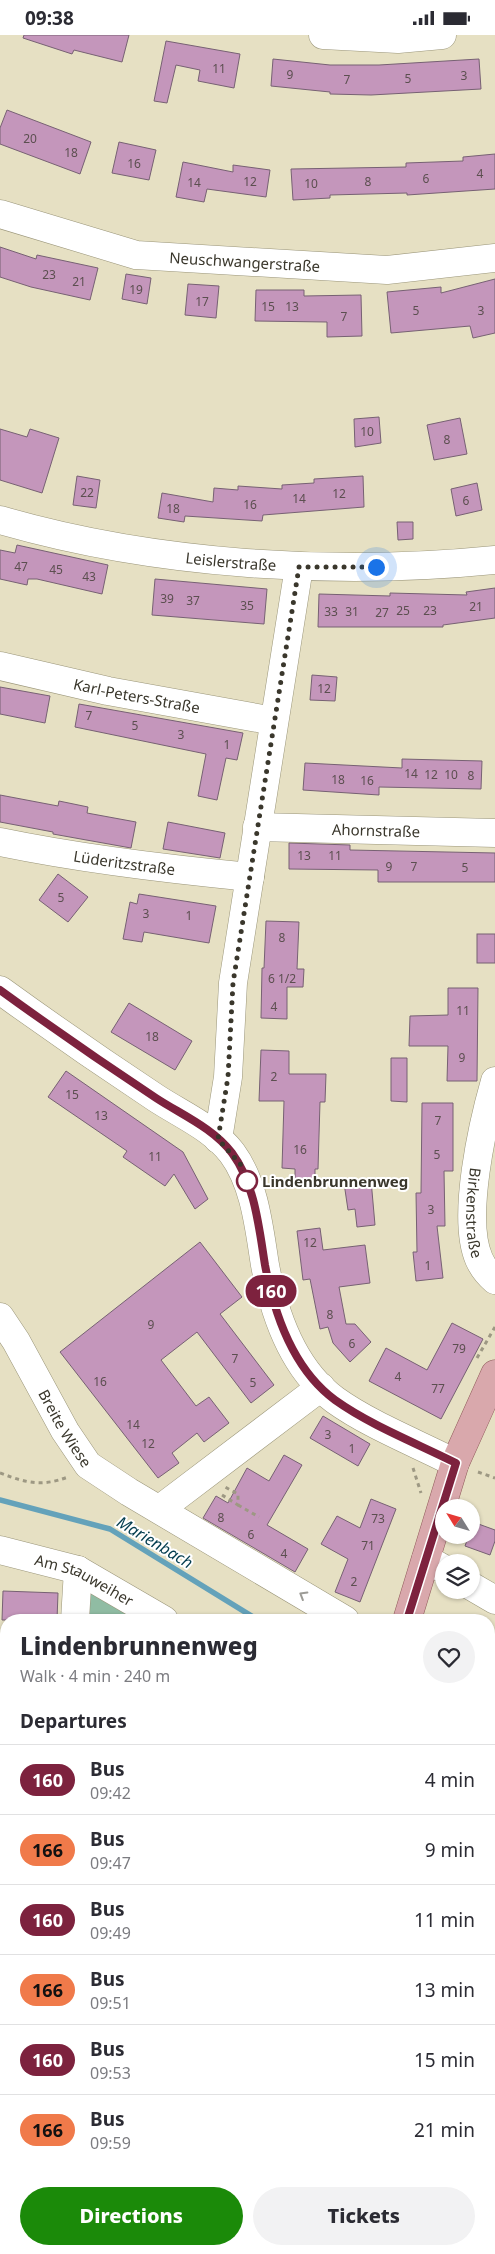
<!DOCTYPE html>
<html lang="en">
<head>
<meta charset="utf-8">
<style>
	:root { --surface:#fff; --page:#f2f2f3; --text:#2b2b33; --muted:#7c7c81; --line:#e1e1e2; --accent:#1b8a09 }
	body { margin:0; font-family:"Noto Sans",sans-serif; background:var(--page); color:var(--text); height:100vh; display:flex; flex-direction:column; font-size:19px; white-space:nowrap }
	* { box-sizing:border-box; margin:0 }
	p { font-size:16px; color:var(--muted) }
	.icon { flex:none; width:28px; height:28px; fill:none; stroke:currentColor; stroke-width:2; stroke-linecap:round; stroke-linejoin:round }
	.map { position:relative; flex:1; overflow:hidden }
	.details { position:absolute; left:0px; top:1579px; width:495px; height:641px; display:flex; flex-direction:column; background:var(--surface); border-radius:20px 20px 0 0; box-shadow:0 1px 4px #0004 }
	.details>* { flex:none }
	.badge { padding:0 10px; border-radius:16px; font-size:18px; line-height:32px }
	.needle { width:32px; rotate:307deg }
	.controls { position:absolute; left:435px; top:1464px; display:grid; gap:10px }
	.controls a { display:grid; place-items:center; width:45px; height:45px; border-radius:50%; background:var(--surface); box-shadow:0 1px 4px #0004; font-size:25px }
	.you { position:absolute; width:25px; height:25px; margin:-12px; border:4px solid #fff; border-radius:50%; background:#1a73e8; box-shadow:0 0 0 8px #1a73e833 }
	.map>.badge { position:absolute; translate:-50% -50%; box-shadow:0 0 0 2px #fff }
	h2 { padding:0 20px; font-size:19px; line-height:45px }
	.round { display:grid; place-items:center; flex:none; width:52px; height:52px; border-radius:26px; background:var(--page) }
	.summary { display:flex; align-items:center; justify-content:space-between; height:85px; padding:0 20px }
	h1 { font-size:24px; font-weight:800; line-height:38px }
	.primary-button { display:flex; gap:10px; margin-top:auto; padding:10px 20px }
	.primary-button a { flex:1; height:58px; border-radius:30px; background:var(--accent); color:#fff; font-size:20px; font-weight:800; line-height:58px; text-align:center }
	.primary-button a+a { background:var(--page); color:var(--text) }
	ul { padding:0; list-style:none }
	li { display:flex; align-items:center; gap:15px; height:70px; padding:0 20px; border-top:1px solid var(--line) }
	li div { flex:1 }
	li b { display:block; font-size:19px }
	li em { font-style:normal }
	li .badge { min-width:55px; font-weight:700; text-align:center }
	.status { display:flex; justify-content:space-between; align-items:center; height:35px; padding:0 25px; background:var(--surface); direction:ltr }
	.status svg { height:14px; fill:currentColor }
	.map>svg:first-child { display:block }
	.built { fill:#dcd5b0 }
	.green { fill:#90bca3 }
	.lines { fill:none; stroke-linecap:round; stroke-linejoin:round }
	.stream { stroke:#64a2ba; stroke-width:5.5 }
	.building { fill:#c496bb; stroke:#776173 }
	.minor-casing { stroke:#9a9579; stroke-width:29 }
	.major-casing { stroke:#905b5b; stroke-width:29 }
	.path { stroke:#9d9883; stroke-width:3; stroke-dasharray:4 4; stroke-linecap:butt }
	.minor { stroke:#fff; stroke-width:28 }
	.major { stroke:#d9a8ac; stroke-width:28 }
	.oneway { stroke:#9c9b96 }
	.line-casing { stroke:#fff; stroke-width:11 }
	.line { stroke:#7d223e; stroke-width:8 }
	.walk { stroke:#3a372c; stroke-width:5; stroke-dasharray:0 9 }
	.stop-dot { fill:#fff; stroke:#7d223e; stroke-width:2.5 }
	.labels { text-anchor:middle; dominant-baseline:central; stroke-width:4; stroke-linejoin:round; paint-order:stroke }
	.number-label { font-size:12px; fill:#5c4f50 }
	.street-label { font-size:15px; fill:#3a372c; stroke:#fff }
	.stop-label { font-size:15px; font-weight:bold; fill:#3a372c; stroke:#fff; text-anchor:start }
	.water-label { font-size:16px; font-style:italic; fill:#033d4f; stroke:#fff }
</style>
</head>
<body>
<div class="status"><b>09:38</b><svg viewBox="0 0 49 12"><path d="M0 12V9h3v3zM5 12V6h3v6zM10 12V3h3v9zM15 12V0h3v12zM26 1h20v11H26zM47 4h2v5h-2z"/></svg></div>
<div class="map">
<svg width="495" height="2219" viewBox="0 0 495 2219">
	<rect width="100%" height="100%" fill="#e6e0c3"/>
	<path class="built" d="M6,1870V2214H185L181,2219H0V1879Z"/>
	<g class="green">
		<path d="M89,1557L141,1585H86Z"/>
		<path d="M383,2214H398L400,2216L404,2214H441L435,2219H385L381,2215Z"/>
	</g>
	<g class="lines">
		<g class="stream">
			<path d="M0,1465L110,1494L258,1585"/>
			<path d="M489,1818L495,1835"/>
		</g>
	</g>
	<g class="building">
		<path d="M24,0H129L122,27L74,15L72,19L23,3Z"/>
		<path d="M166,6L240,19L234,53L198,46L200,35L176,30L167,68L154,66Z"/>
		<path d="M273,24L330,30H379L479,24L481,54L371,60L330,59V57L271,51Z"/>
		<path d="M7,75L91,107L80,139L0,109V93Z"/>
		<path d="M119,107L156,115L149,145L112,138Z"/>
		<path d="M495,119V154L407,160V158L330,160V163L293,165L291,134L406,132V128L463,126V122Z"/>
		<path d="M183,127L233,137V130L270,135L266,162L207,154L204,167L176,162Z"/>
		<path d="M0,212L36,224L37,220L98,233L90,265L31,252L0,242Z"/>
		<path d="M126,239L151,243L147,269L122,264Z"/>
		<path d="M495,244V298L473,303L470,291L391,298L387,257L441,252V258Z"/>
		<path d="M188,249L219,251L216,283L185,280Z"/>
		<path d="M256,255H304V261L361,260L362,301L327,302V287L255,286Z"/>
		<path d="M379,382L381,408L355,412L354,384Z"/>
		<path d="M460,383L467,419L434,425L427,390Z"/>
		<path d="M0,394L27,402L30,394L59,403L42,458L0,445Z"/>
		<path d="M77,441L100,445L96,473L73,470Z"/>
		<path d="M363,441L364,472L263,480L262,486L185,481L184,487L158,483L162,458L213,467L214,453L238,455V451L282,454V450L314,448V444Z"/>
		<path d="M477,448L482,475L456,481L451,454Z"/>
		<path d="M397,487H413V504L398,505Z"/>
		<path d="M17,510L108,530L102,559L37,544H28L27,550L0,544V515L15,518Z"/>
		<path d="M155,544L267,554L264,589L152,580Z"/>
		<path d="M495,553V583L443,590V592H318L319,559L390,561V558L467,560L466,557Z"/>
		<path d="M312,640L337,642L335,666L310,665Z"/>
		<path d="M0,652L50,661L45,688L0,679Z"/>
		<path d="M79,669L243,698L237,725L226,723L217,765L198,761L206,719L75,692Z"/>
		<path d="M402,724L482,726L481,754L379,752V760L303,755L305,728L402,733Z"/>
		<path d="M0,760L58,771L59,766L88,772L87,778L136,787L131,813L53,799V797L0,787Z"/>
		<path d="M168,787L225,798L220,823L163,814Z"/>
		<path d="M289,808L350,810V815L495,818V847H378V835L289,834Z"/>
		<path d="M58,839L88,862L68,887L39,865Z"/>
		<path d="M139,859L216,871L209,908L144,897L142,907L123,904L130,867L137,869Z"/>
		<path d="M266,886L299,887L297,934H304L303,952H287V984L261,983L262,933H264Z"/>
		<rect x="477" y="899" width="18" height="29"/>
		<path d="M448,953H478L477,1046H447L448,1011H409L410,981L448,980Z"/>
		<path d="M129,968L192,1006L175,1035L111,997Z"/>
		<path d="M261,1015L289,1016V1039H326L325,1067H320L318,1134H315V1152H295V1134L282,1133L284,1066H259Z"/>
		<path d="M391,1023H407V1067L391,1066Z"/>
		<path d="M66,1036L183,1117L208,1164L195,1174L174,1139L165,1151L123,1122L127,1116L48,1062Z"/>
		<path d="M422,1068H453V1136H444L445,1191H437L443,1243L416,1246L413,1217H417L416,1158H421Z"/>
		<path d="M371,1145L375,1190L357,1192L355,1174L348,1175L344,1148Z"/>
		<path d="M320,1193L323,1215L365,1210L370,1248L339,1252L346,1289H355L371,1307L350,1327L333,1308L328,1292L320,1294L310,1244L303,1245L297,1196Z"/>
		<path d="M200,1207L242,1262L220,1279L274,1350L251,1368L197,1297L161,1325L196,1371L209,1362L229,1388L204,1407L197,1398L172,1418L179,1428L158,1443L60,1317Z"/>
		<path d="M452,1288L483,1304L441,1384L369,1346L386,1313L427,1335Z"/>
		<path d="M323,1381L370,1409L358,1431L310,1403Z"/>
		<path d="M284,1420L302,1430L267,1490L308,1514L295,1537L203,1483L216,1461L228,1468L247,1433L269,1446Z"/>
		<path d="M371,1464L396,1474L360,1567L335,1557L348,1524L321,1509L337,1481L360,1493Z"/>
		<path d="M473,1487L495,1495V1506L490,1520L465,1511L469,1500H471Z"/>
		<path d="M3,1556L58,1558L57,1585H2Z"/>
	</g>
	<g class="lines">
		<defs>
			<g id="minor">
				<path d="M323,0L398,4L442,0"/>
				<path id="s1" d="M0,179L136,220L387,235L495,223"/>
				<path id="s2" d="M0,485C155,530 335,541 495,525"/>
				<path id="s3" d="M0,631L108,656L274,686"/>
				<path id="s4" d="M257,792L495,798"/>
				<path id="s5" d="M0,807C82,824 166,834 250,842"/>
				<path d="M0,955C51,992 103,1028 156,1063C182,1080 213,1093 232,1118C255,1149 259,1193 265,1230C274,1279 293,1334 335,1365C370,1390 416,1408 455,1428"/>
				<path id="s6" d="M495,1046C483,1088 461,1183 479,1224C483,1233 488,1239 495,1245"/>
				<path d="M218,1104L228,1042L233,948L299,532"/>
				<path id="s7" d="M0,1282L16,1306L65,1396L88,1430L129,1457L345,1585"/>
				<path d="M160,1474L321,1352"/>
				<path id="s8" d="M0,1515L78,1535L164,1585"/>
				<path d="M426,1524L444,1534"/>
				<path d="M471,1551L495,1565"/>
				<path d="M75,1585L78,1535"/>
				<path d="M0,1754L6,1759"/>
				<path d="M0,1849L6,1839"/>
				<path d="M0,2119L2,2117"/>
				<path d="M352,2214L356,2219"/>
				<path d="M206,2219L210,2214"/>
			</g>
			<g id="major">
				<path d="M407,1585L455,1428L495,1339"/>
				<path d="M489,1936L495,1947"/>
			</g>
		</defs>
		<use href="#minor" class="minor-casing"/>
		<use href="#major" class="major-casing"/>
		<g class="path">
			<path d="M477,1323L495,1292"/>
			<path d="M413,1433L421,1458"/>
			<path d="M478,1437L495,1443"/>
			<path d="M0,1438C27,1448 41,1452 68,1442"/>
			<path d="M222,1460L238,1470V1459L225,1452"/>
			<path d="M238,1470L259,1482"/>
			<path d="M489,1661L495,1660"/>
			<path d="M489,1726L495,1751"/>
			<path d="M489,1727L495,1712"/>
			<path d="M489,1898L495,1909"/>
			<path d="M489,1974L495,1984"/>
			<path d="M0,2087L6,2079"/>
			<path d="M171,2219L175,2214"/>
		</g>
		<use href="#minor" class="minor"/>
		<use href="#major" class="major"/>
	</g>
	<defs><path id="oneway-chevron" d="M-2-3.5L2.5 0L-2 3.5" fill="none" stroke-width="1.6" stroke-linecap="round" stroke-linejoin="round" transform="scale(1.25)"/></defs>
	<use class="oneway" href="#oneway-chevron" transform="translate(303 1560) rotate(-149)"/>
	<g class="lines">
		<defs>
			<path id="line" d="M0,955C51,992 103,1028 156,1063C182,1080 213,1093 232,1118C255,1149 259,1193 265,1230C274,1278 293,1334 335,1365C370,1390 416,1408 456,1428L407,1585"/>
		</defs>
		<use href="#line" class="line-casing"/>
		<use href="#line" class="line"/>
		<path class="walk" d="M247,1146L241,1130L218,1104L228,1042L233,948L299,532H376"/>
	</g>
	<circle class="stop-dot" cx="247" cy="1146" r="10"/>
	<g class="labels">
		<g class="number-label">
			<text x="219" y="33">11</text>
			<text x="290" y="39">9</text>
			<text x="464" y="40">3</text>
			<text x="408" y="43">5</text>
			<text x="347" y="44">7</text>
			<text x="30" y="103">20</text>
			<text x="71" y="117">18</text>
			<text x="134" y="128">16</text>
			<text x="480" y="138">4</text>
			<text x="426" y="143">6</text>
			<text x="250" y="146">12</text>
			<text x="368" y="146">8</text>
			<text x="194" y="147">14</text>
			<text x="311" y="148">10</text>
			<text x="49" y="239">23</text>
			<text x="79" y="246">21</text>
			<text x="136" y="254">19</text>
			<text x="202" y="266">17</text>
			<text x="268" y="271">15</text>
			<text x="292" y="271">13</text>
			<text x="416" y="275">5</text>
			<text x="481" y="275">3</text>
			<text x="344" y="281">7</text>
			<text x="367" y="396">10</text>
			<text x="447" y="404">8</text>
			<text x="87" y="457">22</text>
			<text x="339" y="458">12</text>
			<text x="299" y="463">14</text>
			<text x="466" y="465">6</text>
			<text x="250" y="469">16</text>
			<text x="173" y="473">18</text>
			<text x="21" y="531">47</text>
			<text x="56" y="534">45</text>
			<text x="89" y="541">43</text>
			<text x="167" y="563">39</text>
			<text x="193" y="565">37</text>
			<text x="247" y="570">35</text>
			<text x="476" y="571">21</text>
			<text x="403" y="575">25</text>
			<text x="430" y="575">23</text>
			<text x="331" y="576">33</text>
			<text x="352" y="576">31</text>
			<text x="382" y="577">27</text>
			<text x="324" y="653">12</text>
			<text x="89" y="680">7</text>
			<text x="135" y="690">5</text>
			<text x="181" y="699">3</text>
			<text x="227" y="709">1</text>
			<text x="411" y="738">14</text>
			<text x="431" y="739">12</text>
			<text x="451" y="739">10</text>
			<text x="471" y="740">8</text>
			<text x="338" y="744">18</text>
			<text x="367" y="745">16</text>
			<text x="304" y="820">13</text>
			<text x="335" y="820">11</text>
			<text x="389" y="831">9</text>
			<text x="414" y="831">7</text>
			<text x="465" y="832">5</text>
			<text x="61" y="862">5</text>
			<text x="146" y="878">3</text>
			<text x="189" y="880">1</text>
			<text x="282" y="902">8</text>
			<text x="282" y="943">6 1/2</text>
			<text x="274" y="971">4</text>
			<text x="463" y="975">11</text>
			<text x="152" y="1001">18</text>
			<text x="462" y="1022">9</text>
			<text x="274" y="1041">2</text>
			<text x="72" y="1059">15</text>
			<text x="101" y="1080">13</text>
			<text x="438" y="1085">7</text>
			<text x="300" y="1114">16</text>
			<text x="437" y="1119">5</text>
			<text x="155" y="1121">11</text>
			<text x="431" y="1174">3</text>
			<text x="310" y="1207">12</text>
			<text x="428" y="1230">1</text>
			<text x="330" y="1279">8</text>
			<text x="151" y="1289">9</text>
			<text x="352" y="1308">6</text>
			<text x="459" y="1313">79</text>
			<text x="235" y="1323">7</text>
			<text x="398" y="1341">4</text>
			<text x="100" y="1346">16</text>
			<text x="253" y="1347">5</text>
			<text x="438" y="1353">77</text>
			<text x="133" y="1389">14</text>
			<text x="328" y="1399">3</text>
			<text x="148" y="1408">12</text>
			<text x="352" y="1413">1</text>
			<text x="221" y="1482">8</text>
			<text x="378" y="1483">73</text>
			<text x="251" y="1499">6</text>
			<text x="368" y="1510">71</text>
			<text x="284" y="1518">4</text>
			<text x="354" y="1546">2</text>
		</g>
		<g class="street-label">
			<text stroke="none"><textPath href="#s1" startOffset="251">Neuschwangerstraße</textPath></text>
			<text stroke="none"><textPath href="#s2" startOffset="235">Leislerstraße</textPath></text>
			<text stroke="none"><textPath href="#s3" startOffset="140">Karl-Peters-Straße</textPath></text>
			<text stroke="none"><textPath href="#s4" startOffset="119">Ahornstraße</textPath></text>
			<text stroke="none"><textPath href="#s5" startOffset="126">Lüderitzstraße</textPath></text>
			<text stroke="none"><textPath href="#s6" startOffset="134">Birkenstraße</textPath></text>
			<text stroke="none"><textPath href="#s7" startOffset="129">Breite Wiese</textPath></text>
			<text stroke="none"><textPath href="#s8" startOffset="90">Am Stauweiher</textPath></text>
		</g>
		<g class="stop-label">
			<text x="262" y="1146">Lindenbrunnenweg</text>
		</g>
		<g class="water-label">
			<text transform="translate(155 1507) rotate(31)">Marienbach</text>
		</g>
	</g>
</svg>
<div class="controls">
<a><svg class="needle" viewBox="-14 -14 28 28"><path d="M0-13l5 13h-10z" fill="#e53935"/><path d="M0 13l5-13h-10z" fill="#7c7c81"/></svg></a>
<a><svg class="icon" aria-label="layers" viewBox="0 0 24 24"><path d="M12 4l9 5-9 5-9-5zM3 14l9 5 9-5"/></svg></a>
</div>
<div class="you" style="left:376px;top:532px"></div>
<b class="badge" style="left:271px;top:1256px;background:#7d223e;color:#fff">160</b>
<section class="details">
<div class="summary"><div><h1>Lindenbrunnenweg</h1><p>Walk · 4 min · 240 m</p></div><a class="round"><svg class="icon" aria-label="heart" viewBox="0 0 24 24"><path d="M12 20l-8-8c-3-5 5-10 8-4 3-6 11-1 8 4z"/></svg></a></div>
<h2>Departures</h2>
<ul>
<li><span class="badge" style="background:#7d223e;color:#fff">160</span><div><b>Bus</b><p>09:42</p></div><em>4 min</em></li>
<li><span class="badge" style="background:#f07a4a;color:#111">166</span><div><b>Bus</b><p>09:47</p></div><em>9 min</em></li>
<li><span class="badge" style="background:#7d223e;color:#fff">160</span><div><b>Bus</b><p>09:49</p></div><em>11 min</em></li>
<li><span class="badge" style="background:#f07a4a;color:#111">166</span><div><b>Bus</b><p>09:51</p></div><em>13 min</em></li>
<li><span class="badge" style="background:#7d223e;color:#fff">160</span><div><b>Bus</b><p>09:53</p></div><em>15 min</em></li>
<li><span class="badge" style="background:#f07a4a;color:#111">166</span><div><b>Bus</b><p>09:59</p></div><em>21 min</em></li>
</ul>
<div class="primary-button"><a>Directions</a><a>Tickets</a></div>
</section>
</div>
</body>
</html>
